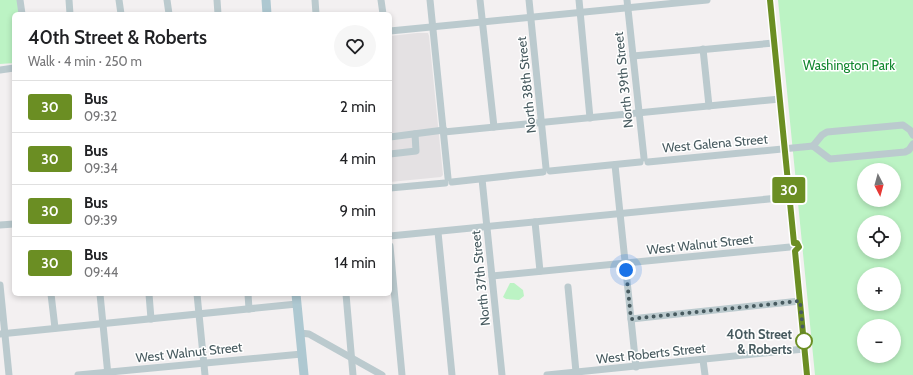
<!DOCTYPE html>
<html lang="en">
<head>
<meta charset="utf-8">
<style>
	:root { --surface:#fff; --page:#f6f6f6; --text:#202124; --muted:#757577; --line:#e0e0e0 }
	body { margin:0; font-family:Cabin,sans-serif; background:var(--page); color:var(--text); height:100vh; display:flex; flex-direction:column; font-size:15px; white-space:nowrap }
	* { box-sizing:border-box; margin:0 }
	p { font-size:13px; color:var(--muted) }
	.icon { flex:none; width:22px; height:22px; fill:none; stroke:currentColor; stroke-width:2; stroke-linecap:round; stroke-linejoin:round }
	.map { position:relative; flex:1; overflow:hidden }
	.panel { position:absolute; left:12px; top:12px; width:380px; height:284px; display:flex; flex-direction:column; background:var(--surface); border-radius:6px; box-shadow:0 2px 6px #0003 }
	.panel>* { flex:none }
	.badge { padding:0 8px; border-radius:3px; font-size:14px; line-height:26px }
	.needle { width:26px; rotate:174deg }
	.tools { position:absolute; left:857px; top:163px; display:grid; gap:8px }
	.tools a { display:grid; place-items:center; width:44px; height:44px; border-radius:50%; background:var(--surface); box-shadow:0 2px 6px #0003; font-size:20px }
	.you { position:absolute; width:20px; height:20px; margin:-10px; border:3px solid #fff; border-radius:50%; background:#1a73e8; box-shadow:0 0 0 6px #1a73e833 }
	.map>.badge { position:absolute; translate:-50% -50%; box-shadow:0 0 0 2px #fff }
	.round { display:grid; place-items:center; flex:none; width:42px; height:42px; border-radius:21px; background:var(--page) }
	.summary { display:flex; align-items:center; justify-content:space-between; height:68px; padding:0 16px }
	h1 { font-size:19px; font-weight:600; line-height:30px }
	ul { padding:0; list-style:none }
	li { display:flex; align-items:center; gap:12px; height:52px; padding:0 16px; border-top:1px solid var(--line) }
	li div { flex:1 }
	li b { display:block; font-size:15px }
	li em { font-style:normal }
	li .badge { min-width:44px; font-weight:700; text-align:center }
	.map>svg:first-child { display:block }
	.education { fill:#e4e1e3 }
	.green { fill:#bcf3c4; fill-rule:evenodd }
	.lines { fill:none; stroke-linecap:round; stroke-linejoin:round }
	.minor { stroke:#bbcace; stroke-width:7 }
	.major { stroke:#aec8d1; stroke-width:9 }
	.line-casing { stroke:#fff; stroke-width:9 }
	.line { stroke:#6b8e23; stroke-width:6 }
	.walk { stroke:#475a5f; stroke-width:4; stroke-dasharray:0 7.2 }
	.stop-dot { fill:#fff; stroke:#6b8e23; stroke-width:2 }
	.labels { text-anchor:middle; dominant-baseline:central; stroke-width:3; stroke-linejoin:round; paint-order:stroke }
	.park-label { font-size:13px; fill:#11872e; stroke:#fff }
	.street-label { font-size:13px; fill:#475a5f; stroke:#fff }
	.stop-label { font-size:13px; font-weight:bold; fill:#475a5f; stroke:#fff; text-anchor:end }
</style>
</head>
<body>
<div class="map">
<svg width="913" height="375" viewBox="0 0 913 375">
	<rect width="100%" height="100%" fill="#f3f0f1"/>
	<path class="education" d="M417,33H428L429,36L443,175L441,177L390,182V36Z"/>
	<g class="green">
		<path d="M0,0H18L19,14H14V63L0,64Z"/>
		<path d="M778,0H913V375H815ZM864,170H894V200H864ZM864,222H894V252H864ZM864,274H894V304H864ZM864,326H894V356H864Z"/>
		<path d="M510,283H514L523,290L524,296L519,300L506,299L503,297Z"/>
	</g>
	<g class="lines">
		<g class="minor">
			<path d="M20,0L22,14"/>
			<path d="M69,0L70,14"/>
			<path d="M119,0L121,14"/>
			<path d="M167,0L169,14"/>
			<path d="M217,0L218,14"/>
			<path d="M315,0L316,14"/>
			<path d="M381,0L383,14"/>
			<path d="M430,0L448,178"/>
			<path d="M480,0L494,127"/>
			<path d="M529,0L546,168"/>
			<path d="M579,0L590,118"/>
			<path d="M627,0L644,158"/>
			<path d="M770,0L794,243"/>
			<path d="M390,31L707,0"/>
			<path d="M703,49L709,106"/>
			<path d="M633,56L774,43"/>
			<path d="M0,70L14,68"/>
			<path d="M444,132L780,99"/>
			<path d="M390,137L444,130"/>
			<path d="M813,146L822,135L827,132L903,125L910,130L913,135"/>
			<path d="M390,154L416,151L415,134"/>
			<path d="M648,162L813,146L830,159L905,152L909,150L913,144"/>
			<path d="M615,165L636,367"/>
			<path d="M550,171L640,162"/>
			<path d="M482,179L502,375"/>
			<path d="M452,182L543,172"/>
			<path d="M390,188L445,183"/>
			<path d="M535,222L540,271"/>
			<path d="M0,225L14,224"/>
			<path d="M438,232L452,375"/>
			<path d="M390,236L789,197"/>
			<path d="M390,246L402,375"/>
			<path d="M795,251L807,375"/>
			<path d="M492,276L790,247"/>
			<path d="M0,285L9,375"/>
			<path d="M568,287L576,372"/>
			<path d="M51,294L55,328"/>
			<path d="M100,294L108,375"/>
			<path d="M149,294L151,319"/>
			<path d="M197,294L205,375"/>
			<path d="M248,294L249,309"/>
			<path d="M346,294L353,375"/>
			<path d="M631,319L800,301"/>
			<path d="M300,333L309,334L382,375"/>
			<path d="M0,334L297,304"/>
			<path d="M703,360L705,375"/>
			<path d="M78,375L302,354"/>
			<path d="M547,375L804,349"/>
		</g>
		<g class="major">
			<path d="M266,0L267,14"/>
			<path d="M296,294L304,375"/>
		</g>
	</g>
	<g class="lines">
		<defs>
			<path id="line" d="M770,0L794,243H797L799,247L795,251L807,375"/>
		</defs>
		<use href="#line" class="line-casing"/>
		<use href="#line" class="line"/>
		<path class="walk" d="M626,270L631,319L800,301L804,341"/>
	</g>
	<circle class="stop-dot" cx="804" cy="341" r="8"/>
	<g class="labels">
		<g class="park-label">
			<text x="849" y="65">Washington Park</text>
		</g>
		<g class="street-label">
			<text transform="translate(623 80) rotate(-96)">North 39th Street</text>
			<text transform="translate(526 85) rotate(-96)">North 38th Street</text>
			<text transform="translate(715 143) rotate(-5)">West Galena Street</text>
			<text transform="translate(700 244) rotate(-6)">West Walnut Street</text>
			<text transform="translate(480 278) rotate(-96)">North 37th Street</text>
			<text transform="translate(189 352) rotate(-6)">West Walnut Street</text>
			<text transform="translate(651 353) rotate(-6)">West Roberts Street</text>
		</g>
		<g class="stop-label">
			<text x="792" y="334">40th Street<tspan x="792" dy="15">&amp; Roberts</tspan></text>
		</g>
	</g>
</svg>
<div class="tools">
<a><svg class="needle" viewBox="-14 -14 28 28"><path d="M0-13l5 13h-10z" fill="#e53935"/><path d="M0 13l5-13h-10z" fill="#757577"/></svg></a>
<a><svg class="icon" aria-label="locate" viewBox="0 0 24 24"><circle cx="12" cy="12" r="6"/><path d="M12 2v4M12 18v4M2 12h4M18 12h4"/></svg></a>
<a>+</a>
<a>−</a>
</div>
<div class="you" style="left:626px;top:270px"></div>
<b class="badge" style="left:789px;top:190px;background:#6b8e23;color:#fff">30</b>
<section class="panel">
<div class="summary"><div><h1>40th Street &amp; Roberts</h1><p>Walk · 4 min · 250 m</p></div><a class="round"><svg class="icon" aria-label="heart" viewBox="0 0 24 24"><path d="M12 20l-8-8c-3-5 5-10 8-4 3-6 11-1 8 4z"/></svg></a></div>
<ul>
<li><span class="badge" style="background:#6b8e23;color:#fff">30</span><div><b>Bus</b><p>09:32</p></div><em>2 min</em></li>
<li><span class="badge" style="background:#6b8e23;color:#fff">30</span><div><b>Bus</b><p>09:34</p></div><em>4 min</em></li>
<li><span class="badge" style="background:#6b8e23;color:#fff">30</span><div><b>Bus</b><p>09:39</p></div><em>9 min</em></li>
<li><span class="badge" style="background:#6b8e23;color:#fff">30</span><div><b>Bus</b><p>09:44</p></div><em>14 min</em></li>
</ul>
</section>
</div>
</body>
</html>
